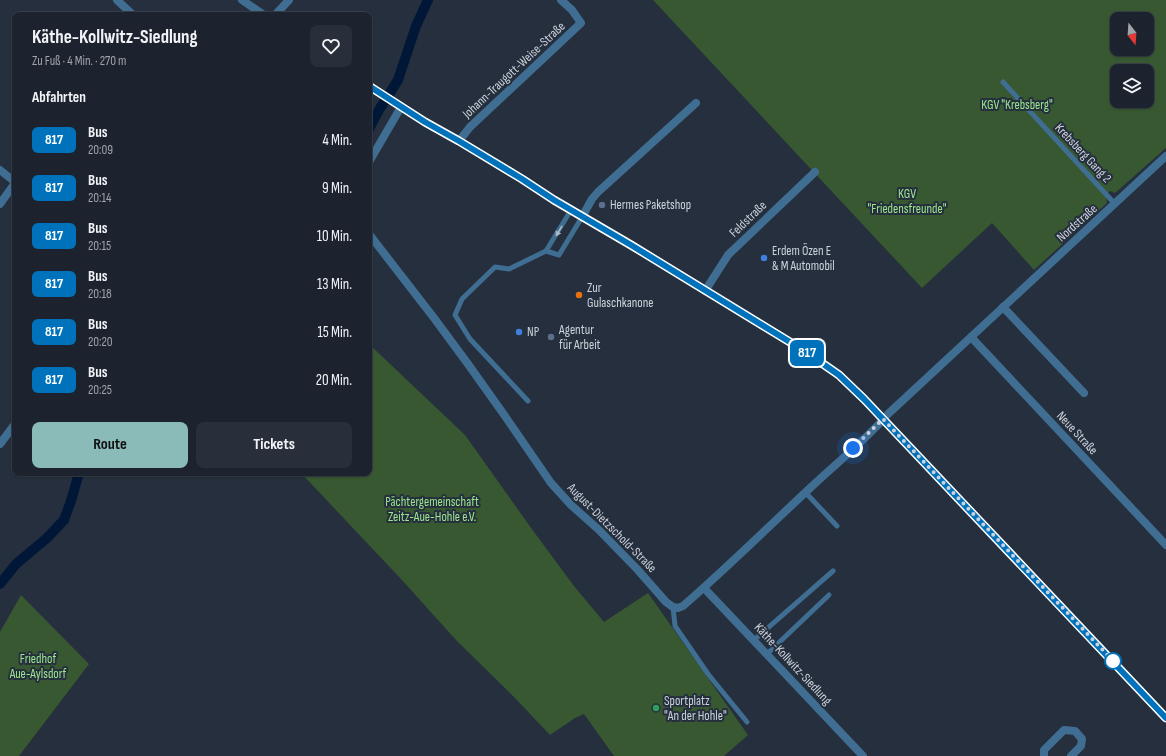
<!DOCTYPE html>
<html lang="de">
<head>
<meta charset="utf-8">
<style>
	:root { --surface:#1c232e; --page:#292f3a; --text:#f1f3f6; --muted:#a0a4aa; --line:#3a404a; --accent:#8bbbb9 }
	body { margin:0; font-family:"Sofia Sans Condensed",sans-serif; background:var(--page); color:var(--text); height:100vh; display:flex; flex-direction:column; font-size:15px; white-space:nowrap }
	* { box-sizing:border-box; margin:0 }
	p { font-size:13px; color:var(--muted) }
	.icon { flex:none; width:22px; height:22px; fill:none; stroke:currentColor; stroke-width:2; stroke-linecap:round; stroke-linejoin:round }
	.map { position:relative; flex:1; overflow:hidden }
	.drawer { position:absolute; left:12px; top:12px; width:360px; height:464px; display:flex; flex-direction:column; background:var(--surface); border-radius:8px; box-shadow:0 1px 3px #0004,0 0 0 1px var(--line) }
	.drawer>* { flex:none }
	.badge { padding:0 8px; border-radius:6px; font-size:14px; line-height:26px }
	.needle { width:26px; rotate:163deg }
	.tools { position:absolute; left:1110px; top:12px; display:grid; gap:8px }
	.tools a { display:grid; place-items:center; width:44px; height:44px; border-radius:8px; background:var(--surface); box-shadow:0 1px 3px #0004,0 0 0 1px var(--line); font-size:20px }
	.you { position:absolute; width:20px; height:20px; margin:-10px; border:3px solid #fff; border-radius:50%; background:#1a73e8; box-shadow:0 0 0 6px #1a73e833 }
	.map>.badge { position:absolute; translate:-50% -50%; box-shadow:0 0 0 2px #fff }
	h2 { padding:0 20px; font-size:15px; line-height:36px }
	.round { display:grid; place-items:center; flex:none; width:42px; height:42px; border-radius:8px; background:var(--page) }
	.summary { display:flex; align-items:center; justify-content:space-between; height:68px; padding:0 20px }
	h1 { font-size:19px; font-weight:700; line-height:30px }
	.action { display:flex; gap:8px; margin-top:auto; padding:8px 20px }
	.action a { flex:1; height:46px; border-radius:8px; background:var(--accent); color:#111; font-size:16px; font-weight:700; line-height:46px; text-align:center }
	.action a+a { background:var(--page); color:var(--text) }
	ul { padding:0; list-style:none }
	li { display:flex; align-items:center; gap:12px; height:48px; padding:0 20px }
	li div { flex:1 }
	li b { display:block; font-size:15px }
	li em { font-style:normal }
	li .badge { min-width:44px; font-weight:700; text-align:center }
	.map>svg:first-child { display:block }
	.green { fill:#385832; fill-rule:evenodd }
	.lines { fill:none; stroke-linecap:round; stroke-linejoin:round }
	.canal { stroke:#011737; stroke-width:10 }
	.service { stroke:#406e93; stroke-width:5 }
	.minor { stroke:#406e93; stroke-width:8 }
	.tertiary { stroke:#406e93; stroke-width:8 }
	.oneway { fill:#a9b9c9 }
	.line-casing { stroke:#fff; stroke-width:9 }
	.line { stroke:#0072bc; stroke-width:6 }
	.walk { stroke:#ccd2db; stroke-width:4; stroke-dasharray:0 7.2 }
	.service-dot { fill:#5c6f8a; stroke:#252f3d; stroke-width:1.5 }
	.shop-dot { fill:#3f7fe0; stroke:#252f3d; stroke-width:1.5 }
	.food-dot { fill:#e8710a; stroke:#252f3d; stroke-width:1.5 }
	.stop-dot { fill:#fff; stroke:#0072bc; stroke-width:2 }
	.leisure-dot { fill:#2e9e5b; stroke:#252f3d; stroke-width:1.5 }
	.labels { text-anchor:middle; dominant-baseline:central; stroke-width:4; stroke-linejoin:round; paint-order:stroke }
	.street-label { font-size:13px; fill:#ccd2db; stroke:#252f3d }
	.park-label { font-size:13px; fill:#9ce88d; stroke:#252f3d }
	.poi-label { font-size:13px; fill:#ccd2db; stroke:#252f3d; text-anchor:start }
</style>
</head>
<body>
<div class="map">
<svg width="1166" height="756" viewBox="0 0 1166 756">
	<rect width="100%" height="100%" fill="#252f3d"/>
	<g class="green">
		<path d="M653,0H1166V148L1115,193L1110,191L1106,195L1107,203L1034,270L992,223L922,288ZM1117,19H1147V49H1117ZM1117,71H1147V101H1117Z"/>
		<path d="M369,344L465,435L534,532L574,586L604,622L648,593L748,735L724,756H614L584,714L575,718L550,735L514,697L456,640L401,579L301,473H369Z"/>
		<path d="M21,595L89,664L19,756H0V632Z"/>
	</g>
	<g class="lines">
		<g class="canal">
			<path d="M369,129L379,110L398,80L416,26L428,0"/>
			<path d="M0,584L16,564L47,538L64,520L71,501L79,473"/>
		</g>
		<g class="service">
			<path d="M1003,82L1115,204"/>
			<path d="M546,251L559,255L582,217"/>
			<path d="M528,401L470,339L455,315L462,299L495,267L509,269L546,251L571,210"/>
			<path d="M805,492L837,526"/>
			<path d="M673,607L675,626L708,674L747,722"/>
			<path d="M754,640L833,571"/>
			<path d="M767,654L829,595"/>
		</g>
		<g class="minor">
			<path d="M117,0L133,15"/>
			<path d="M275,15L289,0"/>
			<path d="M459,141L470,127L581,23L572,10L561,0"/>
			<path d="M369,162L401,107"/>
			<path d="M0,170L15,182"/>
			<path d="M0,204L15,183"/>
			<path d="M582,217L592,199L598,192L696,103"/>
			<path d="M369,234L434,318L468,364L507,419L551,483L571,505L598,529L637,569L666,602L673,607L678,608L683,606C726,569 766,529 808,490C834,465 865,441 888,414L1166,156"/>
			<path d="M705,291L728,255L815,172"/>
			<path d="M1003,307L1084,393"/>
			<path d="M971,337L1166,545"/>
			<path d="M0,444L15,424"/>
			<path d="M704,588L863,756"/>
			<path d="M1044,756V750L1064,730L1075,731L1082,739L1081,746L1071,756"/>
		</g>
		<g class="tertiary">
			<path d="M242,0L264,15"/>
			<path d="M369,86L425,122L459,141L522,179L554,200L631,245L803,350L839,375L864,399L1166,718"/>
		</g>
	</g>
	<defs><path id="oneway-solid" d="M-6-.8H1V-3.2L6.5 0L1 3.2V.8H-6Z"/></defs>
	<use class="oneway" href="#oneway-solid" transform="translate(559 231) rotate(121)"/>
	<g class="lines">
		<defs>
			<path id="line" d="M369,86L425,122L459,141L522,179L554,200L631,245L803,350L839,375L864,399L1166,718"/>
		</defs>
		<use href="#line" class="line-casing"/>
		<use href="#line" class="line"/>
		<path class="walk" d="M853,448L883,419L1117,665L1113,661"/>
	</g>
	<g class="service-dot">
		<circle cx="602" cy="205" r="4"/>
		<circle cx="551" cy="337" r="4"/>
	</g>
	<g class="shop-dot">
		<circle cx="764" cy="258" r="4"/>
		<circle cx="519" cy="332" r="4"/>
	</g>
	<circle class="food-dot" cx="579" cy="295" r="4"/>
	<circle class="stop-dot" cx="1113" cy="661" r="8"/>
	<circle class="leisure-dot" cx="656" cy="708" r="4"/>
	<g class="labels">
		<g class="street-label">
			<text transform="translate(514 70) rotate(-43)">Johann-Traugott-Weise-Straße</text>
			<text transform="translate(1083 153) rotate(47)">Krebsberg Gang 2</text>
			<text transform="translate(748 219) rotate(-44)">Feldstraße</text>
			<text transform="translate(1077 223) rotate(-42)">Nordstraße</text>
			<text transform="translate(1077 433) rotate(47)">Neue Straße</text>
			<text transform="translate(612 528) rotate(45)">August-Dietzschold-Straße</text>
			<text transform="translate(793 664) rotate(47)">Käthe-Kollwitz-Siedlung</text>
		</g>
		<g class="park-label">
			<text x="1017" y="105">KGV "Krebsberg"</text>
			<text x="907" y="194">KGV<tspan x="907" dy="15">"Friedensfreunde"</tspan></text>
			<text x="432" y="502">Pächtergemeinschaft<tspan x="432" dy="15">Zeitz-Aue-Hohle e.V.</tspan></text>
			<text x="38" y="659">Friedhof<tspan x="38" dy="15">Aue-Aylsdorf</tspan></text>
		</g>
		<g class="poi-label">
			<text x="610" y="205">Hermes Paketshop</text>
			<text x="772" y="251">Erdem Özen E<tspan x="772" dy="15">&amp; M Automobil</tspan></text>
			<text x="587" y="288">Zur<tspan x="587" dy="15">Gulaschkanone</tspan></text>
			<text x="559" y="330">Agentur<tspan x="559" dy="15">für Arbeit</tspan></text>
			<text x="527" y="332">NP</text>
			<text x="664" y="701">Sportplatz<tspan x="664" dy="15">"An der Hohle"</tspan></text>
		</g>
	</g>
</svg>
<div class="tools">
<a><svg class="needle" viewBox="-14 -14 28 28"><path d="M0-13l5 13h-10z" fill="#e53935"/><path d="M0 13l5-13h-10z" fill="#a0a4aa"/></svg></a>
<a><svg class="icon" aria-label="layers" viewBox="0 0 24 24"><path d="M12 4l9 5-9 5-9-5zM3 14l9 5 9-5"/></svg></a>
</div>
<div class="you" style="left:853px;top:448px"></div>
<b class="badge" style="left:807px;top:353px;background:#0072bc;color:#fff">817</b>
<section class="drawer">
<div class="summary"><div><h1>Käthe-Kollwitz-Siedlung</h1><p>Zu Fuß · 4 Min. · 270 m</p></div><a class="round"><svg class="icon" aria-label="heart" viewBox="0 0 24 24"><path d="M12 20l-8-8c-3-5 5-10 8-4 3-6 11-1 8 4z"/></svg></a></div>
<h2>Abfahrten</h2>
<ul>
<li><span class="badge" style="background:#0072bc;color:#fff">817</span><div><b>Bus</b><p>20:09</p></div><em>4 Min.</em></li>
<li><span class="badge" style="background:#0072bc;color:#fff">817</span><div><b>Bus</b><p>20:14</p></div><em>9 Min.</em></li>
<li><span class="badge" style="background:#0072bc;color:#fff">817</span><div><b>Bus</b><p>20:15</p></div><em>10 Min.</em></li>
<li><span class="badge" style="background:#0072bc;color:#fff">817</span><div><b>Bus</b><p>20:18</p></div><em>13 Min.</em></li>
<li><span class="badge" style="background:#0072bc;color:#fff">817</span><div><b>Bus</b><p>20:20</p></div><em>15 Min.</em></li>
<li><span class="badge" style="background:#0072bc;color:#fff">817</span><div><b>Bus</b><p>20:25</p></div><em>20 Min.</em></li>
</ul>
<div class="action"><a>Route</a><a>Tickets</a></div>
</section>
</div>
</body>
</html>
